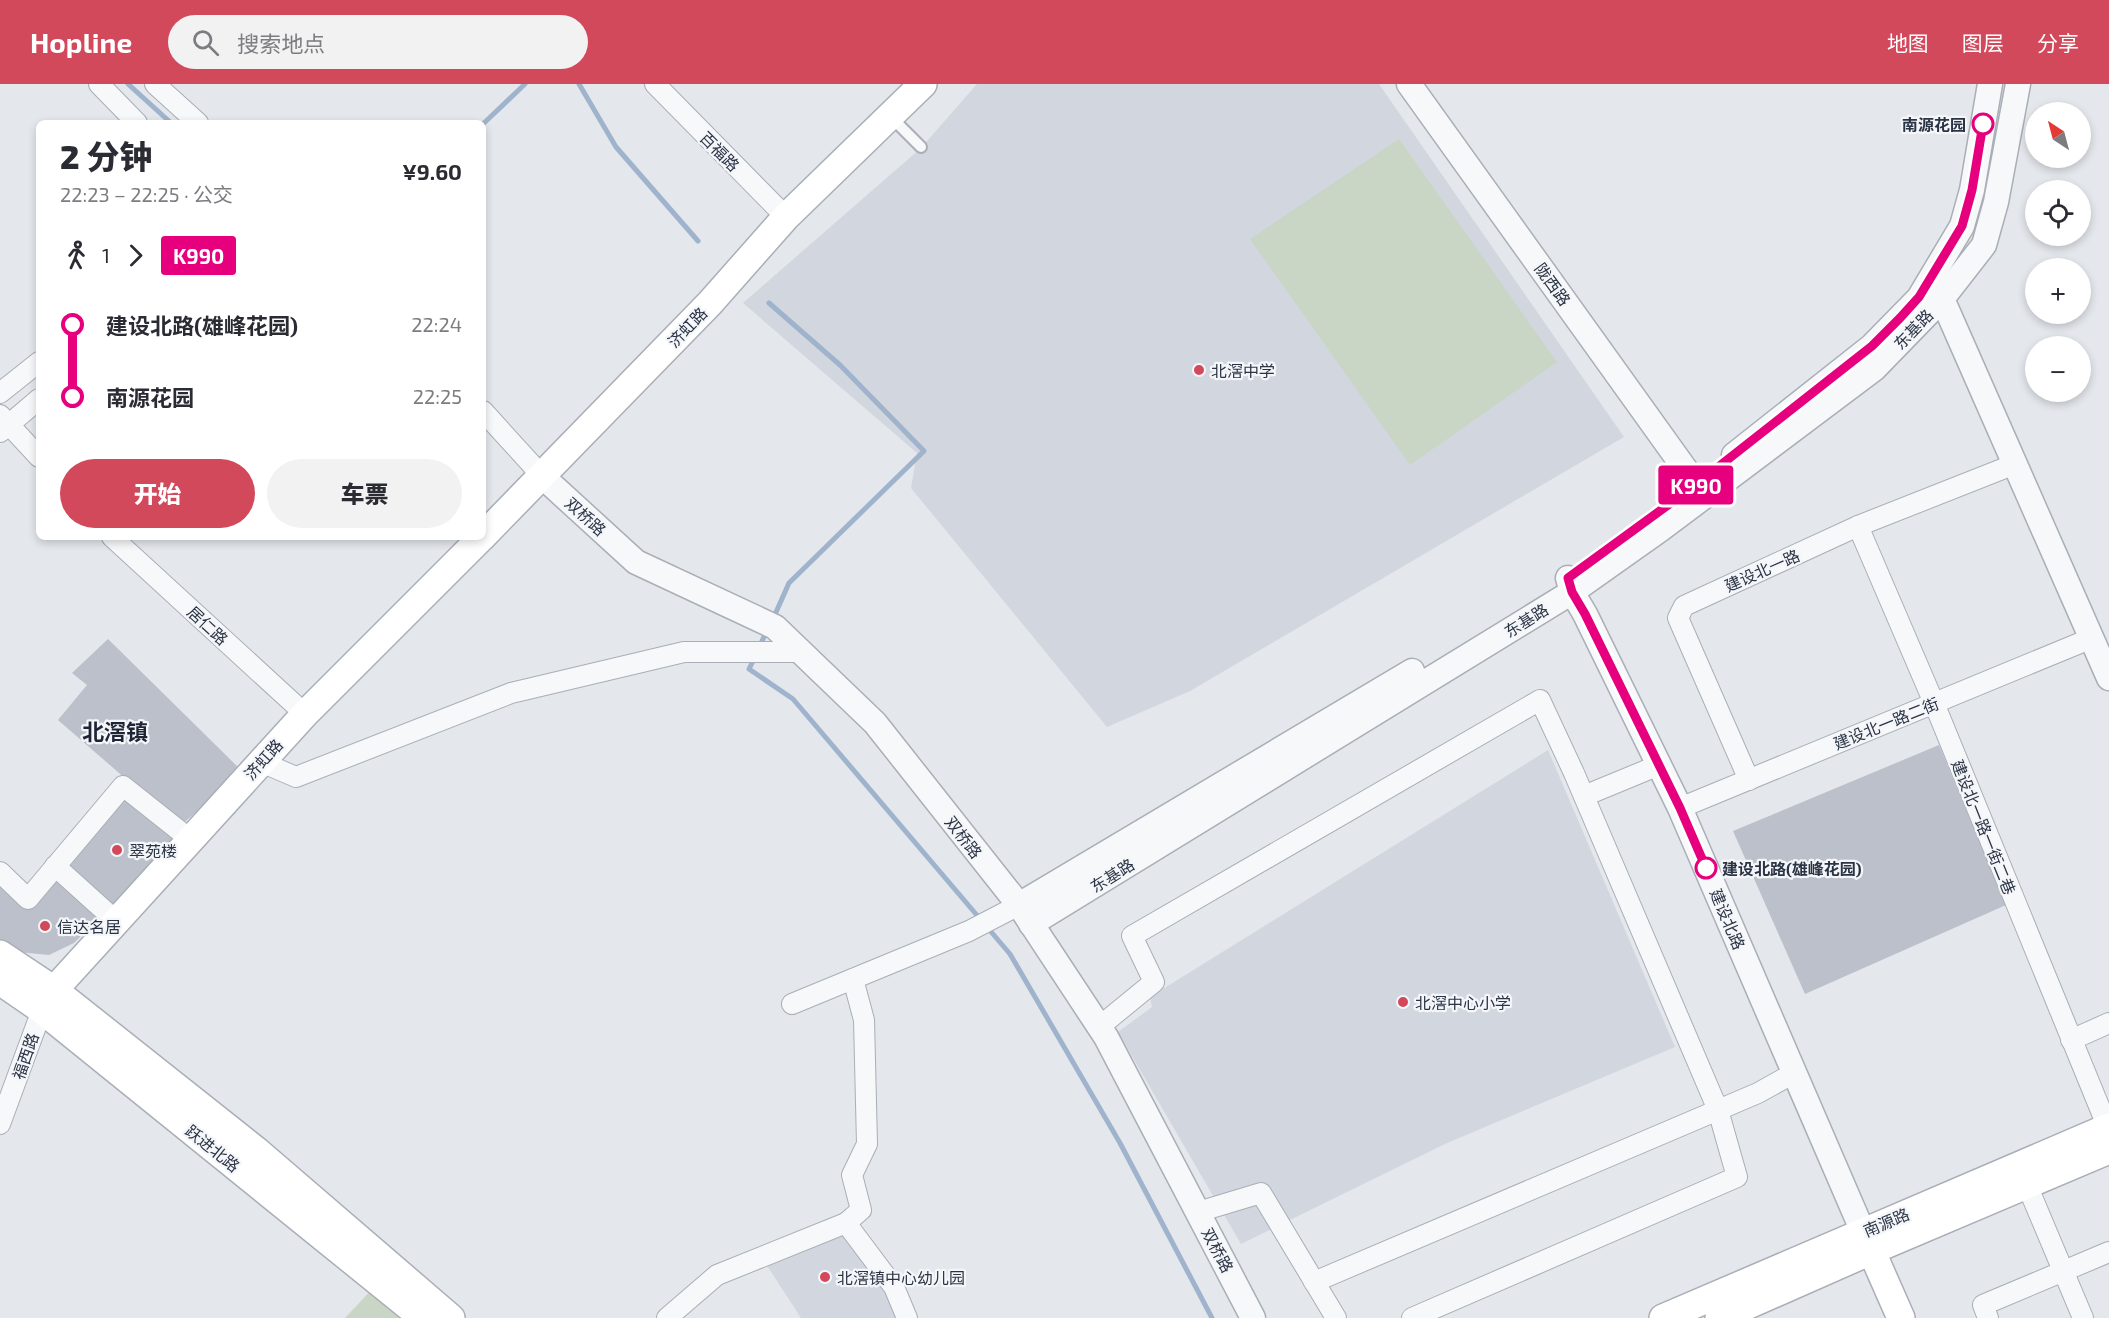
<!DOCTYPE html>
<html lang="zh">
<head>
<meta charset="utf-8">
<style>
	:root { --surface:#fff; --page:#f2f2f3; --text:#2b2b33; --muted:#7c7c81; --accent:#d1495b }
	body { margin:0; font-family:"Exo 2","Noto Sans SC",sans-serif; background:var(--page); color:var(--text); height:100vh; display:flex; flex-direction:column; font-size:22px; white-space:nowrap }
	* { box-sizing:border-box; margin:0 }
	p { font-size:20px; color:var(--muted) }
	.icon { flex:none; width:33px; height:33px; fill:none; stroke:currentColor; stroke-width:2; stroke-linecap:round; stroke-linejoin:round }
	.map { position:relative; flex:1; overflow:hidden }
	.sheet { position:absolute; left:36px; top:36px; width:450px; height:420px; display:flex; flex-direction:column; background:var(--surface); border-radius:9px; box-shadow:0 3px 9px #0003 }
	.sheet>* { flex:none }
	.badge { padding:0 12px; border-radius:4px; font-size:21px; line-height:39px }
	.needle { width:39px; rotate:324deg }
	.tools { position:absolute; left:2025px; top:18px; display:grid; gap:12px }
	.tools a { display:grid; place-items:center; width:66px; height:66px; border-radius:50%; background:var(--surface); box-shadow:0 3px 9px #0003; font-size:30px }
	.map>.badge { position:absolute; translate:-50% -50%; box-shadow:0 0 0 3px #fff }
	.legs { display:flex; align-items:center; gap:9px; height:66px; padding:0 24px; font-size:20px }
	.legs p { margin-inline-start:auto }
	.head { display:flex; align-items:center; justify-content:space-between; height:102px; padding:0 24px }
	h1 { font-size:33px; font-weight:800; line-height:45px }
	.cta { display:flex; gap:12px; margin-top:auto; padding:12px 24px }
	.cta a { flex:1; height:69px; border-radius:36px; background:var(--accent); color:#fff; font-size:24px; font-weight:800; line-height:69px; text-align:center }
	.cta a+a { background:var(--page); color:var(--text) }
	ul { padding:0 24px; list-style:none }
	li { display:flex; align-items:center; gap:21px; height:72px; font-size:22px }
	li i { display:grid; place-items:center; width:9px; height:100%; margin:0 8px; background:currentColor }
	li i::after { content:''; width:15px; height:15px; margin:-8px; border:4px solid; border-radius:50%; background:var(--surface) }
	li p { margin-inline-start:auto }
	li:first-child i { background:linear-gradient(#0000 50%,currentColor 0) }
	li:last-child i { background:linear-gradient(currentColor 50%,#0000 0) }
	header { display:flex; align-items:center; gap:36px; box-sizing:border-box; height:84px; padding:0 30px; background:var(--accent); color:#fff }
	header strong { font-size:28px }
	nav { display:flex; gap:33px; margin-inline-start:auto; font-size:21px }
	.search { width:420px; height:54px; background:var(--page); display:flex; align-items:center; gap:15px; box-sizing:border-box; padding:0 21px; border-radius:33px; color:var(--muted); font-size:22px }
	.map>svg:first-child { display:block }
	.built { fill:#d2d6de }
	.green { fill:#c9d6c5 }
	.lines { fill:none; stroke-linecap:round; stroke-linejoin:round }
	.stream { stroke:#9fb4cc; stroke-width:5 }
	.building { fill:#bbc0ca }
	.service-casing { stroke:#a9aeb7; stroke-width:14 }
	.minor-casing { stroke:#a9aeb7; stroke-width:22 }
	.tertiary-casing { stroke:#a9aeb7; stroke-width:27 }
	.secondary-casing { stroke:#a9aeb7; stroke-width:30 }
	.service { stroke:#f7f8fa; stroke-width:10 }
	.minor { stroke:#f7f8fa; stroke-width:20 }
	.tertiary { stroke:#f7f8fa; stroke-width:24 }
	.secondary { stroke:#fff; stroke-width:27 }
	.line-1-casing { stroke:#fff; stroke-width:14 }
	.line-1 { stroke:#e6007e; stroke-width:9 }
	.stop-1-dot { fill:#fff; stroke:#e6007e; stroke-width:3 }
	.poi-dot { fill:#d1495b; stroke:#f4f6f9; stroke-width:2 }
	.labels { text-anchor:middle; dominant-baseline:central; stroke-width:4.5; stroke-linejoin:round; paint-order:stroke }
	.stop-label { font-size:16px; font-weight:bold; fill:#2b3445; stroke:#f4f6f9; text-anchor:end }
	.street-label { font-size:16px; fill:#2b3445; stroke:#f4f6f9 }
	.poi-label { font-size:16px; fill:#2b3445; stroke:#f4f6f9; text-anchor:start }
	.district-label { font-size:22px; font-weight:bold; fill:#1d2536; stroke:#f4f6f9 }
</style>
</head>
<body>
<header>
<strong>Hopline</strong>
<div class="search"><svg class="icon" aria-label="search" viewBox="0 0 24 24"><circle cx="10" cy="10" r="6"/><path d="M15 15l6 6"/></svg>搜索地点</div>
<nav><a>地图</a><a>图层</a><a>分享</a></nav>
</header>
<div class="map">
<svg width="2109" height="1234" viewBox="0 0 2109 1234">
	<rect width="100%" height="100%" fill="#e4e7ec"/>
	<g class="built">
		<path d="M977,0H1379L1624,353L1190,607L1107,643L911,404L917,369L743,219L921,64Z"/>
		<path d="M1548,666L1675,963L1447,1059L1241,1160L1118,948L1152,923L1150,913Z"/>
		<path d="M843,1147L887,1209L898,1234H801L764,1177Z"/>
	</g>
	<g class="green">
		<path d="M1399,55L1557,278L1410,381L1250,155Z"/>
		<path d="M377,1200L411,1234H345Z"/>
	</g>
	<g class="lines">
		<g class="stream">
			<path d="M128,0L171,39"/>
			<path d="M579,0L616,63L698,157"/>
			<path d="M483,40L525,0"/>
			<path d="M769,219L840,281L924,367L789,499L773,535"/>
			<path d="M759,564L767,546"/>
			<path d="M755,573L749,585L793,615L981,836"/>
			<path d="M987,843L1010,870L1120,1059L1212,1234"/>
		</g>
	</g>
	<g class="building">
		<path d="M108,555L242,687L180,742L58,636L87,601L72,589Z"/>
		<path d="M1939,661L2006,821L1805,910L1733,747Z"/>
		<path d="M119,711L174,753L111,823L60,778Z"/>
		<path d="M55,788L103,829L74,859L49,871L18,868L0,855V801L30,822Z"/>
	</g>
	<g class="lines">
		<defs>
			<path id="service" d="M890,32L921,63"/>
			<g id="minor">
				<path d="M99,0L137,39"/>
				<path d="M155,0L198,39"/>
				<path d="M655,0L786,133"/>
				<path d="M0,309L39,278"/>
				<path d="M483,327L543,393"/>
				<path d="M0,331L39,373"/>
				<path d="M0,348L39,315"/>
				<path d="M1858,442L1934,619L2108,1044"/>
				<path d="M112,453L305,630"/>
				<path d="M261,678L296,693L511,609L684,568H801"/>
				<path d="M1749,696L1678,534L1684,522L1858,442L2015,380"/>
				<path d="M1584,712L1659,681"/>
				<path d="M1680,724L2092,554"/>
				<path d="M55,782L116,837"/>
				<path d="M0,788L28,815L123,702L191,756"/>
				<path d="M853,895L864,936L867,1060L852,1091L861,1126L846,1139L894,1203L907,1234"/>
				<path d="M792,920L969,847L1019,821"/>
				<path d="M1099,943L1154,898L1132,852L1540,616L1574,689L1718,1026L1737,1093L1412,1234"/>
				<path d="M2071,956L2109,939"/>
				<path d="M0,1040L42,926L48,916"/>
				<path d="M2027,1101L2083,1234"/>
				<path d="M1198,1128L1261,1109L1336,1234"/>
				<path d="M1314,1198L1758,1009L1794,989"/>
				<path d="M667,1234L717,1191L846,1139"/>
				<path d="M1988,1234L1983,1221L2109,1168"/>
			</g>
			<g id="tertiary">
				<path d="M1409,0L1688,389L1694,402"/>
				<path d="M1936,201L2109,594"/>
				<path d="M1734,371L1872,262L1919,214L1962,142L1972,106L1990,0"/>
				<path d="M543,393L636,478L775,543L875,639L1019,821L1106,953L1253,1234"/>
				<path d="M1568,494L1572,508L1585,530L1680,724L1863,1148"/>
				<path d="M1019,821L1412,587"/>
				<path d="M1031,840L1572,508L1661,445L1874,285L1942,215L1984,161L1996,118L2018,0"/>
			</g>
			<g id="secondary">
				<path d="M483,452L710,219L786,133L923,0"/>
				<path d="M0,870L54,906L257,1067L451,1234"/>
				<path d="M0,897L42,926L423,1234"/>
				<path d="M54,906L305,630L482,453"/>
				<path d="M1864,1150L1901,1234"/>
				<path d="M1663,1234L2109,1043"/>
				<path d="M1719,1234L1871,1167L2109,1066"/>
			</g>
		</defs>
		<use href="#service" class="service-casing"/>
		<use href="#minor" class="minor-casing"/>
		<use href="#tertiary" class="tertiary-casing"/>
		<use href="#secondary" class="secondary-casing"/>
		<use href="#service" class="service"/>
		<use href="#minor" class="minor"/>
		<use href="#tertiary" class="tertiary"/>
		<use href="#secondary" class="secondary"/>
	</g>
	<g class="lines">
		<defs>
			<path id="line-1" d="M1706,784L1680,724L1585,530L1572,508L1568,494L1694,402L1872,262L1900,234L1919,213L1962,142L1972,106L1983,40"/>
		</defs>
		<use href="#line-1" class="line-1-casing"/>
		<use href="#line-1" class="line-1"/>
	</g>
	<g class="stop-1-dot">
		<circle cx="1983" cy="40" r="10"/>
		<circle cx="1706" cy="784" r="10"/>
	</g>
	<g class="poi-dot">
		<circle cx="1199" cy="286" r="6"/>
		<circle cx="117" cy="766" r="6"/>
		<circle cx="45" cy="842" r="6"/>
		<circle cx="1403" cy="918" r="6"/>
		<circle cx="825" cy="1193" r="6"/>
	</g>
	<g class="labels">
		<g class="stop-label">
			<text x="1966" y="40">南源花园</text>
			<text x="1722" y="784" text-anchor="start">建设北路(雄峰花园)</text>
		</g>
		<g class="street-label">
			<text transform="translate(720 67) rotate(45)">百福路</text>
			<text transform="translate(1553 200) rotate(54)">陇西路</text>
			<text transform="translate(687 243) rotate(-46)">济虹路</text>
			<text transform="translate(1913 245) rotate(-46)">东基路</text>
			<text transform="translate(586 432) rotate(42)">双桥路</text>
			<text transform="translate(1762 486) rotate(-24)">建设北一路</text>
			<text transform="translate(1526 536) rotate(-32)">东基路</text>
			<text transform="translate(208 541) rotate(43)">居仁路</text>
			<text transform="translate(1886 639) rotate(-22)">建设北一路二街</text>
			<text transform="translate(263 675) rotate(-48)">济虹路</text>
			<text transform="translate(1984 743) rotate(68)">建设北一路一街二巷</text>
			<text transform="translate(964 753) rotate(52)">双桥路</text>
			<text transform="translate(1112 791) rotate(-32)">东基路</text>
			<text transform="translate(1728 835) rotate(67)">建设北路</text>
			<text transform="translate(25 972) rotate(-71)">福西路</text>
			<text transform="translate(213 1064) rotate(39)">跃进北路</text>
			<text transform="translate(1886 1138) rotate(-23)">南源路</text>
			<text transform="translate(1218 1166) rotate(62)">双桥路</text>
		</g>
		<g class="poi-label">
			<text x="1211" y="286">北滘中学</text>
			<text x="129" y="766">翠苑楼</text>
			<text x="57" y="842">信达名居</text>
			<text x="1415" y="918">北滘中心小学</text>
			<text x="837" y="1193">北滘镇中心幼儿园</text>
		</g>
		<g class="district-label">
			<text x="115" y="647">北滘镇</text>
		</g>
	</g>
</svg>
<div class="tools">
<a><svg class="needle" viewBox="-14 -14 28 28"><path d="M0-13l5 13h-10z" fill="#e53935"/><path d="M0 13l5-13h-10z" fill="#7c7c81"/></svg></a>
<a><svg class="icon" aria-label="locate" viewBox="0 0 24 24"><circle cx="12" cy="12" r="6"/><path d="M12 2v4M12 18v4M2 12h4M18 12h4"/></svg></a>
<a>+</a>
<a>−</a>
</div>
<b class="badge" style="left:1696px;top:401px;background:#e6007e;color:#fff">K990</b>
<section class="sheet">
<div class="head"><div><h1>2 分钟</h1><p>22:23 – 22:25 · 公交</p></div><b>¥9.60</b></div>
<div class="legs"><svg class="icon" aria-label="walk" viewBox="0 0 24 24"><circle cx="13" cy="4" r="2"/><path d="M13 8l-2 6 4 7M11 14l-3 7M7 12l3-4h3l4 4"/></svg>1<svg class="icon" aria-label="forward" viewBox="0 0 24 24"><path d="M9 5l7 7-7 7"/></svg><b class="badge" style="background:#e6007e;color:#fff">K990</b></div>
<ul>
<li><i style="color:#e6007e"></i><b>建设北路(雄峰花园)</b><p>22:24</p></li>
<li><i style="color:#e6007e"></i><b>南源花园</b><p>22:25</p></li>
</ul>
<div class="cta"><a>开始</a><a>车票</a></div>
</section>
</div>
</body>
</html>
